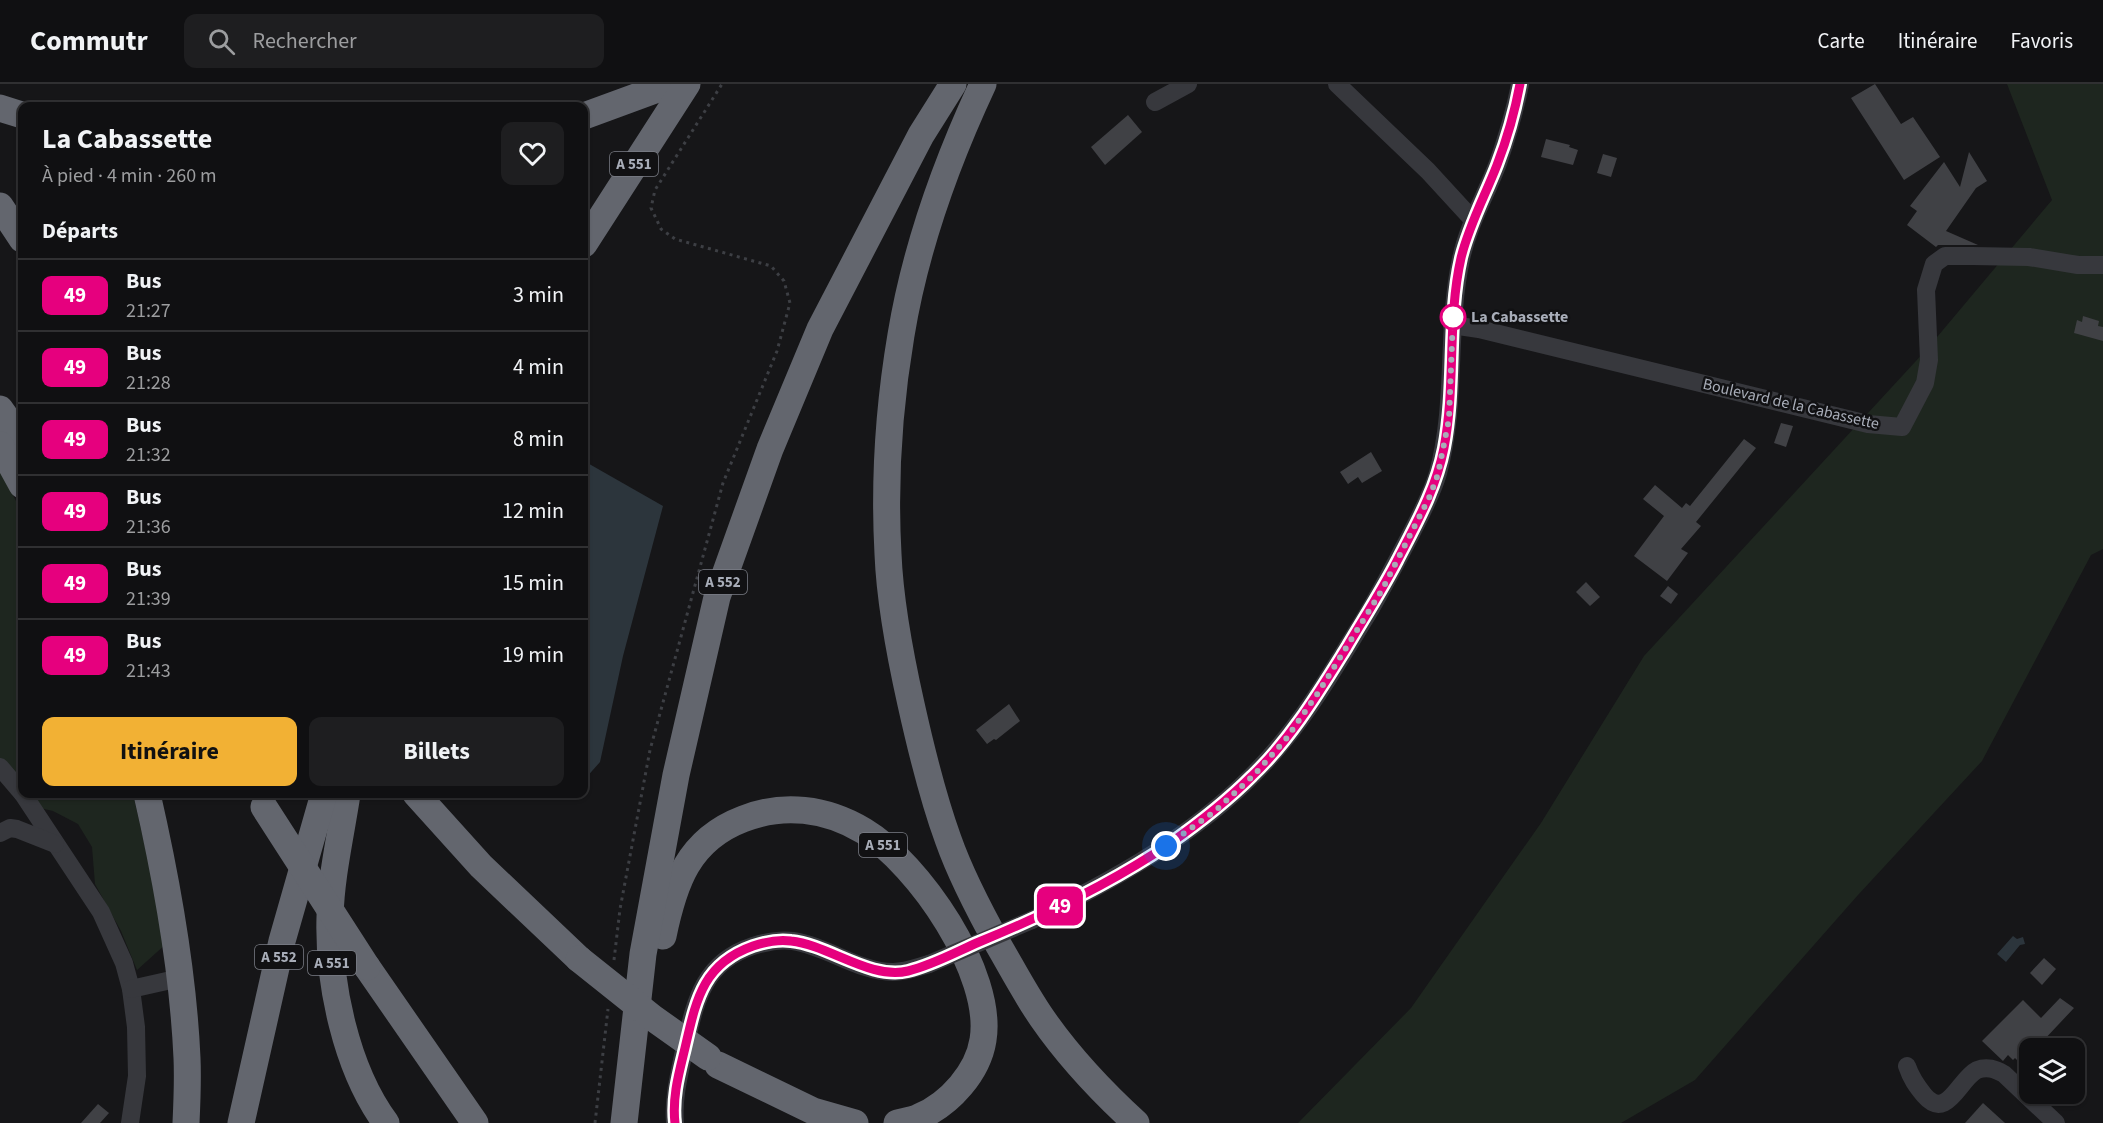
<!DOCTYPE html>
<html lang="fr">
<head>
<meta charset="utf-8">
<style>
	:root { --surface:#101012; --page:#1e1e20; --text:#f1f3f6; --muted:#9c9d9f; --line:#303032; --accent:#f2b134 }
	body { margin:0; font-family:"Source Sans 3",sans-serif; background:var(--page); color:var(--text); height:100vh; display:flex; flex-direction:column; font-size:22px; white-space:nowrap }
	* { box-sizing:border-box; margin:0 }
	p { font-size:20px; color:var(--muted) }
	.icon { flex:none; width:33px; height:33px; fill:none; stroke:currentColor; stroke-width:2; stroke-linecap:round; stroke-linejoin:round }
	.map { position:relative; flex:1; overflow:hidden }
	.side { position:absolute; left:18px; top:18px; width:570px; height:696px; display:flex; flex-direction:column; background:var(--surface); border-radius:12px; box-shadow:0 2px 4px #0004,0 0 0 2px var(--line) }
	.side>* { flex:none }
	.badge { padding:0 12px; border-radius:9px; font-size:21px; line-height:39px }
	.buttons { position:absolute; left:2019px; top:954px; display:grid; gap:12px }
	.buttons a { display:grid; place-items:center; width:66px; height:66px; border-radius:12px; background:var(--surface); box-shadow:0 2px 4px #0004,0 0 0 2px var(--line); font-size:30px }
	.you { position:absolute; width:30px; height:30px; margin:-15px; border:4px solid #fff; border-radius:50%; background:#1a73e8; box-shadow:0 0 0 9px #1a73e833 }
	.map>.badge { position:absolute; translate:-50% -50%; box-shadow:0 0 0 3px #fff }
	h2 { padding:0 24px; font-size:22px; line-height:54px }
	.round { display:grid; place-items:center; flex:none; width:63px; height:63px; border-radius:12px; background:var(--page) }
	.headline { display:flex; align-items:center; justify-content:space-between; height:102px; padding:0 24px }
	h1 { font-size:28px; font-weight:700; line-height:45px }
	.primary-button { display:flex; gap:12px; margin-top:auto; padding:12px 24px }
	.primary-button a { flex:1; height:69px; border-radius:12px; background:var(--accent); color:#111; font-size:24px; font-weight:700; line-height:69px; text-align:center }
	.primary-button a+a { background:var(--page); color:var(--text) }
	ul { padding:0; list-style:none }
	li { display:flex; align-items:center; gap:18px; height:72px; padding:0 24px; border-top:2px solid var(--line) }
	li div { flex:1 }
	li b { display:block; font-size:22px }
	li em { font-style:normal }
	li .badge { min-width:66px; font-weight:700; text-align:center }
	header { display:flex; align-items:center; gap:36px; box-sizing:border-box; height:84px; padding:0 30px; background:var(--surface); border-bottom:2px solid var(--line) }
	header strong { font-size:28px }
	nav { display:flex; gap:33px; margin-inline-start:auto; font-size:21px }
	.search { width:420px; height:54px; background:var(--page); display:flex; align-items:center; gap:15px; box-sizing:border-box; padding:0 21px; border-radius:12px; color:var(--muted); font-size:22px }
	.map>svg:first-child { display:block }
	.green { fill:#1e261f }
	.water { fill:#2c353c }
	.building { fill:#404145 }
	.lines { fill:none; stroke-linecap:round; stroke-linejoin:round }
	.path { stroke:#3d3f44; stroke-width:3; stroke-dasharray:3 4.5; stroke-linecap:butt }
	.minor { stroke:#37383d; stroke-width:18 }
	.highway { stroke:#63666e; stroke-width:27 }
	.minor-bridge { stroke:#37383d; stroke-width:18 }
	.highway-bridge { stroke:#63666e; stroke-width:27 }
	.line-casing { stroke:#fff; stroke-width:14 }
	.line { stroke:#e6007e; stroke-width:9 }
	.walk { stroke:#a8adb8; stroke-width:6; stroke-dasharray:0 10.8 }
	.stop-dot { fill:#fff; stroke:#e6007e; stroke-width:3 }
	.labels { text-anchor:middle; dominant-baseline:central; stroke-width:5; stroke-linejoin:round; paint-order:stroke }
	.shield { fill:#111113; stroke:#7b7e86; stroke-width:1.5 }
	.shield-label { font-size:15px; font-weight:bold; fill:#a8adb8 }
	.stop-label { font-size:16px; font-weight:bold; fill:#a8adb8; stroke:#111113; text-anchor:start }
	.street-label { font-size:16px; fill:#a8adb8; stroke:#111113 }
</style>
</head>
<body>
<header>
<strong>Commutr</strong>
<div class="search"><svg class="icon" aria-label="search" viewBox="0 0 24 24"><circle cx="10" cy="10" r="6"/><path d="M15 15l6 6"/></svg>Rechercher</div>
<nav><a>Carte</a><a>Itinéraire</a><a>Favoris</a></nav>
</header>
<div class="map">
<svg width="2103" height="1039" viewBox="0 0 2103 1039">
	<rect width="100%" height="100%" fill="#161618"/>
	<g class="green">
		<path d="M2007,0H2103V465L2091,471L1982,677L1858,811L1695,996L1621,1039H1298L1411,924L1541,739L1644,572L1927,265L2052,116Z"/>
		<path d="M0,385L22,429V701L0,678Z"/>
		<path d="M29,710H133L167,859L137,886L121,847L95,800L92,763L78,740L53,727L40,724Z"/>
	</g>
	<g class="water">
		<path d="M584,377L663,422L623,572L600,678L584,696Z"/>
		<path d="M2013,852L2017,855L2023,853L2025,860L2020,861L2006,878L1997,870Z"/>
	</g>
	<g class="building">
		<path d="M1875,0L1901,40L1913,33L1940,73L1904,96L1851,14Z"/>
		<path d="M1128,31L1142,48L1105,81L1091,63Z"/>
		<path d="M1546,55L1570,61L1569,63L1578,66L1573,81L1541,73Z"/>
		<path d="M1969,68L1987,97L1976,104L1946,147L1978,161H1938L1936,163L1907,141L1917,127L1910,122L1944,78L1960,103Z"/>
		<path d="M1603,70L1617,74L1611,93L1597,89Z"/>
		<path d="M2083,232L2099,237L2098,242L2103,243V257L2074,249L2077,236L2082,238Z"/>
		<path d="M1781,339L1793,342L1786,363L1774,359Z"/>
		<path d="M1744,355L1756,364L1696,438L1701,442L1681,465L1688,469L1667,497L1634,472L1664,432L1643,415L1655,401L1682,424L1686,419L1690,422Z"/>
		<path d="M1371,368L1382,387L1362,399L1358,393L1348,400L1340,388Z"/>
		<path d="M1586,498L1600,513L1590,522L1576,508Z"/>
		<path d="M1668,502L1678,510L1671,520L1660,512Z"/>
		<path d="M1009,620L1020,637L996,656L994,655L987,660L976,646Z"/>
		<path d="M2044,874L2056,885L2042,901L2030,889Z"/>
		<path d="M2060,914L2074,924L2042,958L2041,956L2032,964H2030V967L2019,978L2015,974L2013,976L2008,971L2003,977L1982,957L2023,916L2041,934Z"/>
		<path d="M1983,1019L2005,1039H1965Z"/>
		<path d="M98,1020L109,1029L100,1039H81Z"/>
	</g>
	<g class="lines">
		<g class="path">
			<path d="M614,876L620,825L650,666L723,399L777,267L790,219L784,197L771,182L675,155L661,145L651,124L655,106L722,0"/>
			<path d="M595,1039L608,925"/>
		</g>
		<g class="minor">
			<path d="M1337,0L1428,87L1473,136"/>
			<path d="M1155,18L1188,0"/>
			<path d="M1452,241L1479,245L1868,340L1902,343L1925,299L1929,276L1926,206L1934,180L1945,172H1972L2029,173L2078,181H2103"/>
			<path d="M0,683L22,709"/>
			<path d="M23,710L101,828L124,879L131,905L136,943L137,992L130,1039"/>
			<path d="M0,749L10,744L17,745L55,760"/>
			<path d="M1032,836C1126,790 1219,738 1285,655C1316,617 1341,573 1367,531C1383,504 1397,477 1411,450C1421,430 1432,410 1438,389C1457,319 1446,245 1461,175C1468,141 1486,111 1498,79C1507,53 1515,27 1520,0"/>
			<path d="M131,905L180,894"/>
			<path d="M1907,982C1911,994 1916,1001 1924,1011C1947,1038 1959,995 1977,986C1987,982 1995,985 2004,990L2056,1039"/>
			<path d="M675,1039C673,1014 679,991 684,967C695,920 701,879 753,862C766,858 779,855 793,857C827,862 859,888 893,888C906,888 918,883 929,880"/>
		</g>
		<g class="highway">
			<path d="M983,0C947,77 915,166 901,251C889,322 884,397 888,470C890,520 900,571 911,620C921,665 932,711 948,755C961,792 980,828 999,862C1013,886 1026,911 1042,934C1069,973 1101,1007 1136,1039"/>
			<path d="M0,24L22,31"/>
			<path d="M584,32L671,0"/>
			<path d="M0,122L22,155"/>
			<path d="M584,160L687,0"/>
			<path d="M0,325L22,356"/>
			<path d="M0,361L22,401"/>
			<path d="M147,710C167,797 183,885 187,974C188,996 187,1018 186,1039"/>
			<path d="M347,710C341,750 331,792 330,833C328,899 346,985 386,1039"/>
			<path d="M416,710L481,782L579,875"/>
			<path d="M663,852C674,799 688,756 743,735C783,719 826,724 864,747C919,780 994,890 983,956C978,988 950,1020 919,1033C913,1036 905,1037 897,1039"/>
			<path d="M367,883L475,1039"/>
			<path d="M718,981L813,1027L855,1039"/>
			<path d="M241,1039L282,857L324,710"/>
			<path d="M624,1039L643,870L676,691L717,513L770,365L820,245L921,51L953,0"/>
		</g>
		<path class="minor-bridge" d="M929,880L1032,836"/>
		<g class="highway-bridge">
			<path d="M264,723L367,883"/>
			<path d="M579,875L653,934L708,973"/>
		</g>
	</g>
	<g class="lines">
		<defs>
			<path id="line" d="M675,1039C672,1013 679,989 685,964C696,917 702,880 753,862C765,858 778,855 791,857C829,861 870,896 908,887C933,881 956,868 979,858C1045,831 1110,800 1169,760C1199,739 1227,717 1252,692C1291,655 1319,608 1347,563C1364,534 1382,506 1397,477C1416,440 1436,405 1444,364C1456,301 1447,236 1461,174C1469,141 1485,112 1497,81C1507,55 1515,27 1520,0"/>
		</defs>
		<use href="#line" class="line-casing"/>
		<use href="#line" class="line"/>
		<path class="walk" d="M1166,762L1214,728L1254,691L1286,655L1318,609L1382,506L1430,412L1438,390L1449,335L1453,233"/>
	</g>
	<circle class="stop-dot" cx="1453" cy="233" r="12"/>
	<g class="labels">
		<g class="shield">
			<rect x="610" y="68" width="48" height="24" rx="4.5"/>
			<rect x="699" y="486" width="48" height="24" rx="4.5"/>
			<rect x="859" y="749" width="48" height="24" rx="4.5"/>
			<rect x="255" y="861" width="48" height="24" rx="4.5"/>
			<rect x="308" y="867" width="48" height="24" rx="4.5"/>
		</g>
		<g class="shield-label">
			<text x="634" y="80">A 551</text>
			<text x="723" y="498">A 552</text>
			<text x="883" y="761">A 551</text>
			<text x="279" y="873">A 552</text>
			<text x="332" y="879">A 551</text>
		</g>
		<g class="stop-label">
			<text x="1471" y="233">La Cabassette</text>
		</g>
		<g class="street-label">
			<text transform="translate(1791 320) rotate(13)">Boulevard de la Cabassette</text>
		</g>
	</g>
</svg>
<div class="buttons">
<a><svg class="icon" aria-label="layers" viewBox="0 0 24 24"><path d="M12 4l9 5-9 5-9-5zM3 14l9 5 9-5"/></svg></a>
</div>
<div class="you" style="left:1166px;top:762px"></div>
<b class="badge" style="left:1060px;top:822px;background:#e6007e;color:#fff">49</b>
<section class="side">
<div class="headline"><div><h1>La Cabassette</h1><p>À pied · 4 min · 260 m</p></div><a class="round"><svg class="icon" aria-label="heart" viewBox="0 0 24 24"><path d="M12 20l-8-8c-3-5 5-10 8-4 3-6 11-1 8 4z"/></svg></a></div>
<h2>Départs</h2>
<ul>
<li><span class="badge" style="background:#e6007e;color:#fff">49</span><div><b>Bus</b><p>21:27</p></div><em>3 min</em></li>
<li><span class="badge" style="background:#e6007e;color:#fff">49</span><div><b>Bus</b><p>21:28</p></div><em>4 min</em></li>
<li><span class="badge" style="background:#e6007e;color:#fff">49</span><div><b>Bus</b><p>21:32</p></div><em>8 min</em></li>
<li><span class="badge" style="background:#e6007e;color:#fff">49</span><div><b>Bus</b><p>21:36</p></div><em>12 min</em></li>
<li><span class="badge" style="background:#e6007e;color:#fff">49</span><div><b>Bus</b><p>21:39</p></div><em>15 min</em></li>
<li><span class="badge" style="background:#e6007e;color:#fff">49</span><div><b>Bus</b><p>21:43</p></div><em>19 min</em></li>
</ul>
<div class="primary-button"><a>Itinéraire</a><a>Billets</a></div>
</section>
</div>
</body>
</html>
